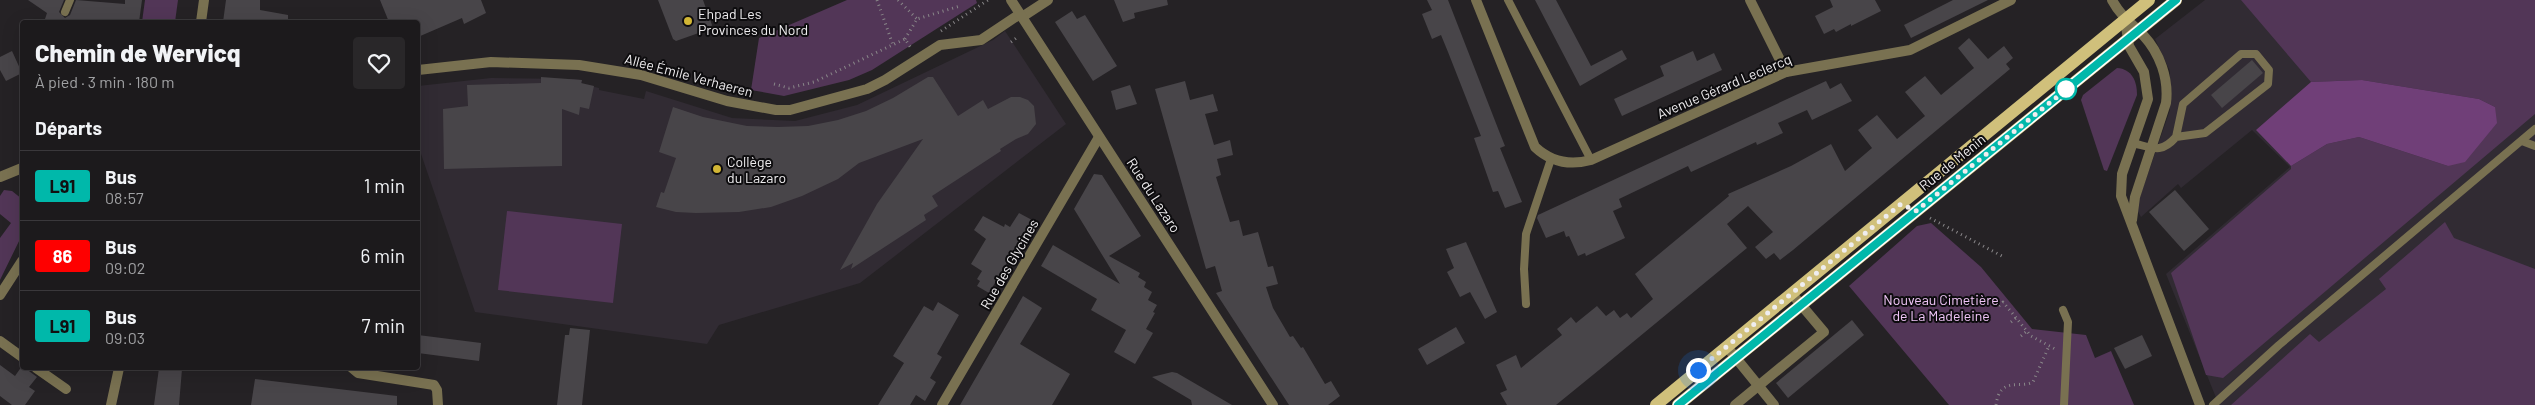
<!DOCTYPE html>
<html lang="fr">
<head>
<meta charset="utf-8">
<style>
	:root { --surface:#1c1a1c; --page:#292729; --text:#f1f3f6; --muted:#a0a1a3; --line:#3a383b }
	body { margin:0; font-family:Barlow,sans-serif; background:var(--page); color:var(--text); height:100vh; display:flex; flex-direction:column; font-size:19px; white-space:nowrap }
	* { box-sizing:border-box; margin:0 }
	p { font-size:16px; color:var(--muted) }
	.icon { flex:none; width:28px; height:28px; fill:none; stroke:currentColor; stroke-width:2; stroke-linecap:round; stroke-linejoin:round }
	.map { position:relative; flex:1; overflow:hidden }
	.drawer { position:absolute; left:20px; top:20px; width:400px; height:350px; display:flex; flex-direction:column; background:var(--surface); border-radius:5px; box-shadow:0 5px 20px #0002,0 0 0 1px var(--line) }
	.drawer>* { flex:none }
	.badge { padding:0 10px; border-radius:4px; font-size:18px; line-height:32px }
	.you { position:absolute; width:25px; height:25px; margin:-12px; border:4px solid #fff; border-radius:50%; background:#1a73e8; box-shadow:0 0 0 8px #1a73e833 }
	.map>.badge { position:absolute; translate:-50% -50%; box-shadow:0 0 0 2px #fff }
	h2 { padding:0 15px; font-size:19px; line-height:45px }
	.round { display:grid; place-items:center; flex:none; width:52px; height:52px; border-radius:5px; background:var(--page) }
	.head { display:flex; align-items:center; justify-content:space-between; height:85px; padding:0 15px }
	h1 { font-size:24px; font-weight:800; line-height:38px }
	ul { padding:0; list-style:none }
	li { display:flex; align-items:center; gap:15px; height:70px; padding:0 15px; border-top:1px solid var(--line) }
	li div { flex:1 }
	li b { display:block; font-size:19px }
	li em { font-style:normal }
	li .badge { min-width:55px; font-weight:700; text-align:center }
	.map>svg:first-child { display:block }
	.built { fill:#312b33 }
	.green { fill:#523657 }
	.forest { fill:#703f78 }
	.building { fill:#484549 }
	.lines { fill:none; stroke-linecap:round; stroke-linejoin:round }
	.path { stroke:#898789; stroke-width:3; stroke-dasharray:1 4; stroke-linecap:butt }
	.service { stroke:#797151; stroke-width:8 }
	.minor { stroke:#797151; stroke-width:10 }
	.tertiary { stroke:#797151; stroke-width:10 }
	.primary { stroke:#d0c07b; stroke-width:12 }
	.line-casing { stroke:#fff; stroke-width:11 }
	.line { stroke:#00b8aa; stroke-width:8 }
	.walk { stroke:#efedef; stroke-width:5; stroke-dasharray:0 9 }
	.poi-dot { fill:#d2b635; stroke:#0d0c0e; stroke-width:2 }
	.stop-dot { fill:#fff; stroke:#00b8aa; stroke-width:2.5 }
	.labels { text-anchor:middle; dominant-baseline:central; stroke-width:4; stroke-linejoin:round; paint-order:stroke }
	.poi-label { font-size:14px; fill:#efedef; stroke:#0d0c0e; text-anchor:start }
	.street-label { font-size:14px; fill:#efedef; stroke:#0d0c0e }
	.park-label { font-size:14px; fill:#f0c5f7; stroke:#0d0c0e }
</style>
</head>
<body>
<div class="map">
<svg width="2535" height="405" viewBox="0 0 2535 405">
	<rect width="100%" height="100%" fill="#252225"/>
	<g class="built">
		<path d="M2205,0H2535V405H2219L2166,274L2290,167L2252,130L2181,188L2178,184L2141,217L2136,208L2170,110V71L2155,39Z"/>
		<path d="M1005,31L1066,124L860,283L719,325L707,344L475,312L418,145V86L491,78L572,79L582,80V84L599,88V90L644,99L646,91L732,118L795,121L857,105L993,40Z"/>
	</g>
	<g class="green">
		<path d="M145,0H178L175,22H142Z"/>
		<path d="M847,0H976L977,3L872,70L849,80L784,96L751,90L759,38Z"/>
		<path d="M2241,0H2535V114L2223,378L2206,375L2171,273L2291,169V166L2327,144L2359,137L2448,166L2495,107L2479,99L2362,80L2311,82Z"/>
		<path d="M2117,68C2132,69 2137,81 2137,95L2107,171L2104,170L2081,100L2083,95Z"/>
		<path d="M4,190L12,191L22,199V235L0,280V238L11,223L0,214V196Z"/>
		<path d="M507,211L622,224L613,303L498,290Z"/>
		<path d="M2445,222L2454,238L2535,269V405H2231L2310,334L2319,342L2386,289L2379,279Z"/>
		<path d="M1931,223L1981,267L2032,329L2086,335L2095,358L2111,351L2134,405H1949L1849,286L1917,226Z"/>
	</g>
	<path class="forest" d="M2362,80L2479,99L2495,107L2497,123L2465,162L2448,166L2359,137L2327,144L2291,166L2256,130L2311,82Z"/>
	<g class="building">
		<path d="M28,0H64L59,12L65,18L70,15L76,0L125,4V0H142L139,22H44L47,13Z"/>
		<path d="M226,0H260V10L288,15V22H223Z"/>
		<path d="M380,0H481L486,13L464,24L462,18L418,37V22H389Z"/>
		<path d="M658,0H703L712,25L710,29L676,41L673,39Z"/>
		<path d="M1114,0H1167L1168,5L1134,13L1135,18L1123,22Z"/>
		<path d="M1427,0H1448L1499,131L1505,146L1500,148L1522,202L1505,208L1498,191L1493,192L1474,138L1481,136L1448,52L1441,35L1432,39L1422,14L1432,10Z"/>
		<path d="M1535,0H1556L1591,66L1622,50L1627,59L1580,86Z"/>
		<path d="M1830,0H1875L1881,11L1851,26V24L1836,32L1834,29L1824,34L1815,16L1833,7Z"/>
		<path d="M1953,0H1988L1911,38L1904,25Z"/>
		<path d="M1072,11L1077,19L1085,15L1117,66L1093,81L1055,22Z"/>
		<path d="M1969,38L1988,59L2004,46L2013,58L2006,64L2010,69L1793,250L1780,260L1774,253L1766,259L1755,247L1773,232L1748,206L1727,224L1747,248L1599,370L1556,405H1507L1500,393L1507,390L1496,365L1516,355L1521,368L1562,335L1557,329L1571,317L1576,323L1597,306L1606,316L1614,310L1620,318L1627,313L1631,318L1653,299L1635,274L1729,196L1728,194L1791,166L1831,144L1845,171L1872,148L1858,130L1877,115L1897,139L1925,116L1905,92L1925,76L1941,95L1974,68L1958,48Z"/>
		<path d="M12,51L22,73L6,81L0,70V57Z"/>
		<path d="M1693,51L1697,61L1714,53L1722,70L1622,116L1614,99L1664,76L1660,66Z"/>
		<path d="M2252,60L2263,73L2222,108L2211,95Z"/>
		<path d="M541,77L582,80L581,83L594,86L589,109L580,107L579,115L562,109V166L444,169L443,109L468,106L467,85L541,83Z"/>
		<path d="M928,77H933L958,116L983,100L988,109L1011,97H1020L1028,100L1034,106L1036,124L1028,134L1016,139L1000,149L1001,151L932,196L938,206L924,215L926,220L851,269L853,263L840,270L877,204L923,139L859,163L838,179L802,196L771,207L739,212L696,213L676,212L656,207L661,192L664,193L676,158L659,152L673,107L703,117L747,126L778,127L808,126L838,120L866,111L893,98Z"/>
		<path d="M1185,81L1190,100L1213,94L1218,111L1205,114L1214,145L1230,140L1233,155L1217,159L1221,175L1216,177L1230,222L1239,220L1243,236L1258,232L1268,267L1273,266L1278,284L1266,287L1273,308L1290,337L1293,336L1301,348L1303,347L1325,384L1331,381L1340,396L1328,405H1289L1216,293L1222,291L1215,266L1206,269L1155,89Z"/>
		<path d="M1826,81L1830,89L1841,83L1852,101L1812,120L1807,110L1778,123L1783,133L1757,145L1756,142L1691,172L1688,166L1619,199L1622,207L1613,211L1625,238L1586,256L1585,253L1578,256L1569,236L1566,237L1564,231L1546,238L1537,218L1538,215Z"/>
		<path d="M1130,85L1137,104L1116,110L1111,91Z"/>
		<path d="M1094,174L1102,175L1141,236L1109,256L1140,273L1138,277L1146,282L1144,287L1152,292L1148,300L1157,305L1153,312L1155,313L1146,329L1153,333L1135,364L1114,352L1126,330L1091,310L1097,299L1041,266L1053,245L1120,284L1074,209Z"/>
		<path d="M2175,190L2209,229L2184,251L2149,212Z"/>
		<path d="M1019,213L1032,220L989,293L977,286L980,281L977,279L982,271L971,264L986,239L974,230L983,216L1004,227L1005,224L1010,227Z"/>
		<path d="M1466,242L1497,312L1485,319L1470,292L1460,297L1447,272L1454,268L1446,249Z"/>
		<path d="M1023,296L1042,308L1020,344L1070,374L1052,405H960Z"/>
		<path d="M938,302L959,315L937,354L942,357L930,378L936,382L925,401L916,395L910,405H878L904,363L893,356L924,306L933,311Z"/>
		<path d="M1852,320L1864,335L1788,398L1776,383Z"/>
		<path d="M1456,327L1465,343L1427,365L1418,349Z"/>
		<path d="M570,328L590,330L582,405H557L565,335H569Z"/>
		<path d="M418,335L481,343L479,361L418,353Z"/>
		<path d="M2142,335L2152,356L2125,369L2114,348Z"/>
		<path d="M0,365L15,376L22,366L37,377L29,387L35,391L25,405H12L0,396Z"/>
		<path d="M159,368L182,369L179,405H154Z"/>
		<path d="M1172,372L1177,373L1232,405H1192L1191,400L1152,377Z"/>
		<path d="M255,379L397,396V405H251Z"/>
	</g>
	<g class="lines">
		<g class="path">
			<path d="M877,0L893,45"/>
			<path d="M898,0L917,19"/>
			<path d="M941,31L988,0"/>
			<path d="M905,39L917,19L960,6"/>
			<path d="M1011,42L1019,36"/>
			<path d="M774,84L789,88L814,82L905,39L911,48"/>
			<path d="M1930,218L2002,256"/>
			<path d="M1999,306L2003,302L2031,336L2055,349"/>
			<path d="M2011,322L2016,318"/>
			<path d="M2021,336L2027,331"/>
			<path d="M1996,405C2000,376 2019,389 2033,382L2049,346"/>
		</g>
		<g class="service">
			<path d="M1508,0L1591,160"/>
			<path d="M65,12L70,0"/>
			<path d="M2522,141L2535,146"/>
			<path d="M2133,143C2153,148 2161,154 2176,137L2205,133L2268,84L2269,70L2256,54H2241L2183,104L2176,137"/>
			<path d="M1526,304L1524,269L1526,234L1551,159"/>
			<path d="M2063,310L2068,322L2064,405"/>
			<path d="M2213,405L2279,345L2535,129"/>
		</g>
		<g class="minor">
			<path d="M1476,0L1535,147C1551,162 1569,166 1591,160L1786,72L1910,50L2011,0"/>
			<path d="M1750,0L1786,72"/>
			<path d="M2112,0C2122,18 2130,21 2143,35C2160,53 2169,79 2166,103L2135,197L2132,220"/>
			<path d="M1022,17L1048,0"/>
			<path d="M2125,20L2129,46L2144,72L2148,99L2122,174L2121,196L2200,405"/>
			<path d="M418,70L491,62L579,65L641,75L727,101L776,110H790L867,89L885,80L940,45L981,40L1020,14"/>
			<path d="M0,177L22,168"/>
			<path d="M0,295L22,261"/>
			<path d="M0,341L22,357"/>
			<path d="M1727,347L1774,405"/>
			<path d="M36,368L66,389"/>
			<path d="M352,368L358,373L434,385L437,390L438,405"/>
			<path d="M942,405L1099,137"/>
			<path d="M1735,405L1824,332L1792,294"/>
		</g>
		<g class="tertiary">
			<path d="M1011,0L1273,405"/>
			<path d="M201,22L204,0"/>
			<path d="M111,405L119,368"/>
		</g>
		<g class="primary">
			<path d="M1656,405L2149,0"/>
			<path d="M1678,405L2176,0"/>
		</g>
	</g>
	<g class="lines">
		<defs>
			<path id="line" d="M1678,405L2176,0"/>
		</defs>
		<use href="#line" class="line-casing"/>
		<use href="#line" class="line"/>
		<path class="walk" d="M1698,370L1901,204L1916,211L2068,88L2066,89"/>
	</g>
	<g class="poi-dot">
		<circle cx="688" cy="21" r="5"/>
		<circle cx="717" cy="169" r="5"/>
	</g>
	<circle class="stop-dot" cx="2066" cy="89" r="10"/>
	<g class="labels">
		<g class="poi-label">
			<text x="698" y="13">Ehpad Les<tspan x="698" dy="16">Provinces du Nord</tspan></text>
			<text x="727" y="161">Collège<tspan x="727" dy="16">du Lazaro</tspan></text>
		</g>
		<g class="street-label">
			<text transform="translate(689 75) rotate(15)">Allée Émile Verhaeren</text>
			<text transform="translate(1724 86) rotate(-23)">Avenue Gérard Leclercq</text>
			<text transform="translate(1952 162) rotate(-39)">Rue de Menin</text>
			<text transform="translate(1154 195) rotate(57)">Rue du Lazaro</text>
			<text transform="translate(1009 264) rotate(-60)">Rue des Glycines</text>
		</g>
		<g class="park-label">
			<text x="1941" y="299">Nouveau Cimetière<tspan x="1941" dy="16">de La Madeleine</tspan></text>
		</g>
	</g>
</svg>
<div class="you" style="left:1698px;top:370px"></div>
<section class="drawer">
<div class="head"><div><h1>Chemin de Wervicq</h1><p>À pied · 3 min · 180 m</p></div><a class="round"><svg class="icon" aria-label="heart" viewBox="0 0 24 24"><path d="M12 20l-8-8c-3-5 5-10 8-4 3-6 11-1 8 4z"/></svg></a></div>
<h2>Départs</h2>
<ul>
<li><span class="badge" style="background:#00b8aa;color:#111">L91</span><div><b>Bus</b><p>08:57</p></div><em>1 min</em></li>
<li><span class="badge" style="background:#fe0000;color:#fff">86</span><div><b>Bus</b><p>09:02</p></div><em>6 min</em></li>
<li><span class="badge" style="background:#00b8aa;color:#111">L91</span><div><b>Bus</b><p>09:03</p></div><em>7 min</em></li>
</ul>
</section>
</div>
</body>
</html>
